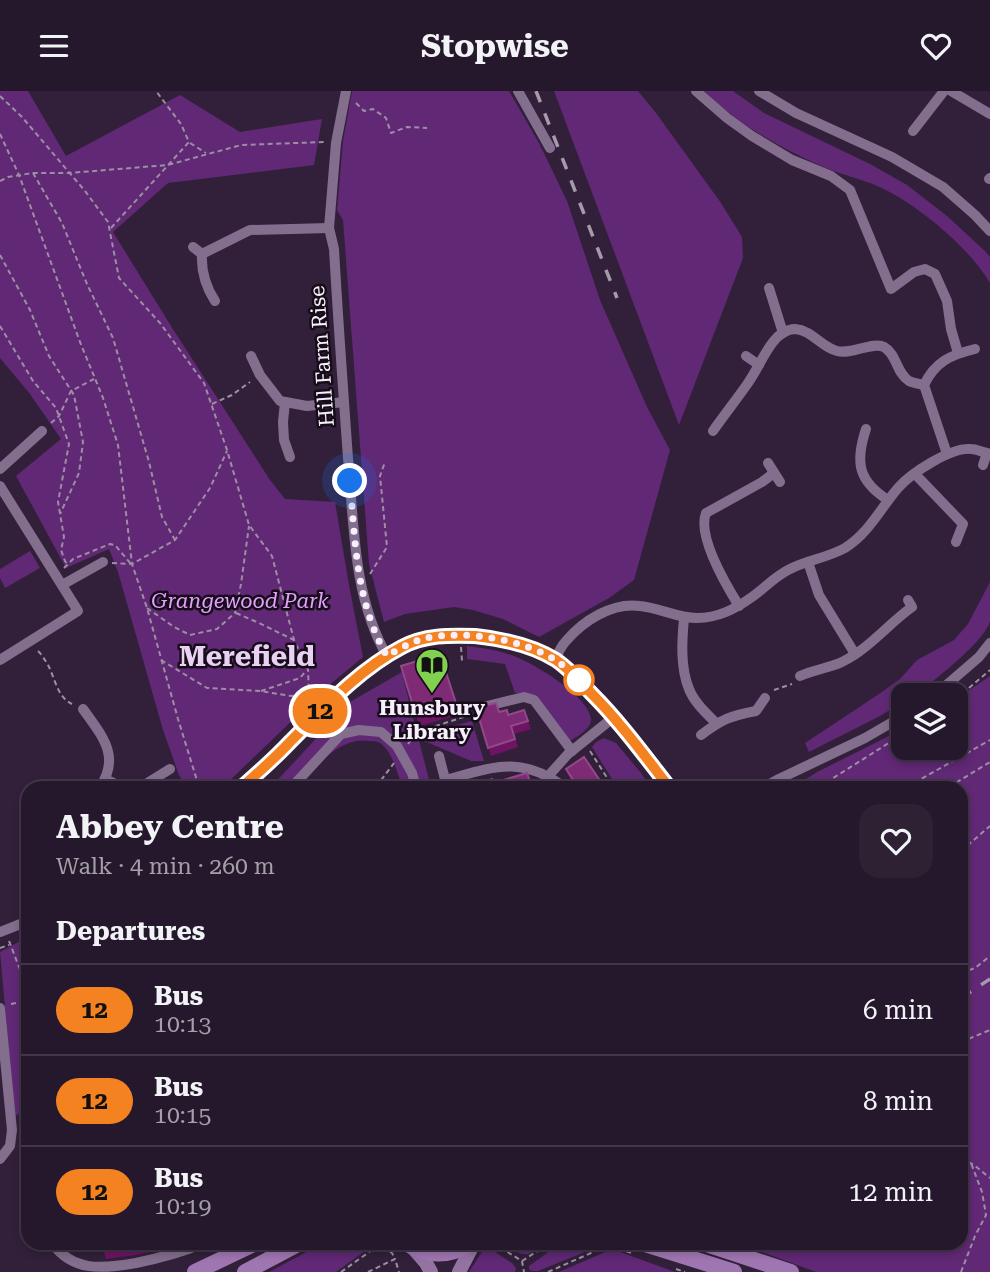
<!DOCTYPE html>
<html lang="en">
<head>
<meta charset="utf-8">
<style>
	:root { --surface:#26182c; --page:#2e2134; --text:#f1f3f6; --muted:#a4a0a9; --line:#423748 }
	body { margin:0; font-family:"Roboto Serif",serif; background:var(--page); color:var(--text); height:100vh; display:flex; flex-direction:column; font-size:26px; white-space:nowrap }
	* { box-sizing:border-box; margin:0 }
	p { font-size:23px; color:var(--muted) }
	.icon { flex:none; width:38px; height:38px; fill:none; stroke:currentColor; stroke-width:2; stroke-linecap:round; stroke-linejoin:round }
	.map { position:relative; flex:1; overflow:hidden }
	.side { position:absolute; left:21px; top:690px; width:947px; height:469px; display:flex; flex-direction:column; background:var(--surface); border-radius:21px; box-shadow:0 4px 10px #0003,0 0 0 2px var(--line) }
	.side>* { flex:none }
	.badge { padding:0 14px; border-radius:23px; font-size:24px; line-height:46px }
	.fabs { position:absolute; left:891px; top:592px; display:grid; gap:14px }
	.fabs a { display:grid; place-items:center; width:77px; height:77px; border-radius:14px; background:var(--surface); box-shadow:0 4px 10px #0003,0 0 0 2px var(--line); font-size:35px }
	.you { position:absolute; width:35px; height:35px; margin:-18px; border:5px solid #fff; border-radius:50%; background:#1a73e8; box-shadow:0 0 0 10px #1a73e833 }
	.map>.badge { position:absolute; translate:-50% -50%; box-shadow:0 0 0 4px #fff }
	h2 { padding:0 35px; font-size:26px; line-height:63px }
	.round { display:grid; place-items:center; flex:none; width:74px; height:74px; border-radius:21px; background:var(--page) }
	.overview { display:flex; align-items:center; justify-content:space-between; height:119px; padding:0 35px }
	h1 { font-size:33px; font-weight:700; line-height:52px }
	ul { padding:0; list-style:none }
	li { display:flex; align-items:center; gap:21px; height:91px; padding:0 35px; border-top:2px solid var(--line) }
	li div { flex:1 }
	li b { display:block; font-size:26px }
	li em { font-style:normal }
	li .badge { min-width:77px; font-weight:700; text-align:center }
	header { display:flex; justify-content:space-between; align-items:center; height:91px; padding:0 35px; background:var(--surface); font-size:32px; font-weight:700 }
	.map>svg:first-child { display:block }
	.green { fill:#602875 }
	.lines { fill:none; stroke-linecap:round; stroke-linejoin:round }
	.path { stroke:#9d8fa3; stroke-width:2; stroke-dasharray:5 3.5; stroke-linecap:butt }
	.minor { stroke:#836e8d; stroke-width:10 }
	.major { stroke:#9473a3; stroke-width:14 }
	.highway { stroke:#a076b2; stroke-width:16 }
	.rail { stroke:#a699ac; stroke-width:3.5; stroke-dasharray:12 12; stroke-linecap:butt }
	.wall { fill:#6f1364 }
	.building { fill:#7e2a74; stroke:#91498a; stroke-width:2 }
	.line-casing { stroke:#fff; stroke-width:16 }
	.line { stroke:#f58220; stroke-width:10 }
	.walk { stroke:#f8effd; stroke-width:7; stroke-dasharray:0 12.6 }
	.stop-dot { fill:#fff; stroke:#f58220; stroke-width:3.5 }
	.labels { text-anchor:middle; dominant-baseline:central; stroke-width:5; stroke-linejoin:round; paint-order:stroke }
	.street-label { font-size:21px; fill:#f8effd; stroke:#160d19 }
	.park-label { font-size:21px; font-style:italic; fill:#e2a0fe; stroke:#160d19 }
	.poi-label { font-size:21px; font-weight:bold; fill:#f8effd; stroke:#160d19 }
	.district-label { font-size:28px; font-weight:bold; fill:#e9d1f4; stroke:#160d19 }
</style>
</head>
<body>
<header><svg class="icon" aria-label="menu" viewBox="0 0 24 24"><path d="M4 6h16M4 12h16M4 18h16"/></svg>Stopwise<svg class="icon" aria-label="heart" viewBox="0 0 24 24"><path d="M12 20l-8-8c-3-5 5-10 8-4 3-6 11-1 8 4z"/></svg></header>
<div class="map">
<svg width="990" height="1181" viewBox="0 0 990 1181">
	<rect width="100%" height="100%" fill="#32203a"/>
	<g class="green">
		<path d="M0,0H28L66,65L180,4L240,41L322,28L314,74L168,92L113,141L171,235L270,389L285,408L335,411L349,494L363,566L328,595L223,696H186L179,684L163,639L118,481L109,458L66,477L16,385L61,348L30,303L0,267Z"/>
		<path d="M352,0H509L539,52L567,110L600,209L647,316L670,359L634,489L609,507L539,546L503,528L473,519L454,516L405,523L384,531L369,473L343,129L337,119L343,50Z"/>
		<path d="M554,0H638L656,22L721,112L742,146L743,167L679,334Z"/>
		<path d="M704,0H733L764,22L872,74L907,94L947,125L985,160L990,166V192C969,156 915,111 877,95C869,91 860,89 852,86C835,81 818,74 802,66C767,49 731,27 704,0Z"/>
		<path d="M30,460L40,477L5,497L0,487V478Z"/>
		<path d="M990,491C990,502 990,520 990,530C985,550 937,587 920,600L914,604H903V611L880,625L809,661L805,652L879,603L900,588L917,569L954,549L968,533Z"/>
		<path d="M467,555C482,557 497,559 511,564C529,569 600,611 590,633C587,640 576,646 569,651L524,602H515L505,573L467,568Z"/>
		<path d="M402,581L417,644L472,630L484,670H471L422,649L419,650L431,696L419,688L403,696C397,683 393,661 380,652C377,650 372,650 369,650C339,645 315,677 297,696H271L350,611Z"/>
		<path d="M990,585V1181H816L738,1152H961V696H793L819,680L903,638V656H956V608Z"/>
		<path d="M604,647L616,652L641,682L651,696H617L592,656L596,651Z"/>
		<path d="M28,846V903L22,915L20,929L28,957V1014L24,1020L15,1025L0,861Z"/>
		<path d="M329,1152H376L336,1181H269L314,1157Z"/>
		<path d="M501,1152H546C524,1169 524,1165 501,1152Z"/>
		<path d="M561,1152H607L538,1180H532L529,1178V1175Z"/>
		<path d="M485,1156L489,1157L512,1172L516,1177L515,1181H469Z"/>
		<path d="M612,1158L675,1181H559Z"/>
	</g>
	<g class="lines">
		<g class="path">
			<path d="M0,5L22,26L85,100L108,131L119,187L160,232L204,292L227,359L249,434L272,465L294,549L308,578L309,604L315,609"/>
			<path d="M356,12L364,20L373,18L386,27L391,42L407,36L427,37"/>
			<path d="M0,43L19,84L80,251L103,307L118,354L132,473L147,517L178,628L199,696"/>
			<path d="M190,52L206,62"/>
			<path d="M33,82L62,132L87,193L113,247L149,371L162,426L175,449"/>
			<path d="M0,90L8,86L33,82H69L168,74L241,54L324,51"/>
			<path d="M111,137L189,51L181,33L156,0"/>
			<path d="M0,164L30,219L49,265L74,304L83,351L79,382L60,423"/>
			<path d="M0,235L33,290L56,317L69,353L58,411L64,446L61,459L65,470L68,474"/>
			<path d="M212,313L232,304L250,291"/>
			<path d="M51,332L59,325L71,300L94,288"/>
			<path d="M112,472L132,473L175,449L210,397L227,360"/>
			<path d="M64,477L73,468L110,453L115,454L131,473"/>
			<path d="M370,483L387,456L380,385L385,371"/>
			<path d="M147,517L174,536L190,544L217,538L235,522L241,493L249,435"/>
			<path d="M236,522L259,532L294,549"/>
			<path d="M461,556L462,570"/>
			<path d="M38,560C42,564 45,569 48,574C55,587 57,606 72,613"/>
			<path d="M161,569L207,597L260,600L291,605L308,604"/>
			<path d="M774,599L792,593"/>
			<path d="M261,600L300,587L306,580"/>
			<path d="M956,608L990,579"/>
			<path d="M408,653L417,641L473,623"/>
			<path d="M590,660L613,696"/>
			<path d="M376,696L394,672"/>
			<path d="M819,696L903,643"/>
			<path d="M907,696L990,649"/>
			<path d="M949,696L990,671"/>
			<path d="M961,760L990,735"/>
			<path d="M9,850L21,881L28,910"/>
			<path d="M0,857L9,854"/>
			<path d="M961,882L975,877L990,865"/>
			<path d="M11,913L27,910"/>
			<path d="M961,951L990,939"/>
			<path d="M19,1004L28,1001"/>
			<path d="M961,1067L974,1074L990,1087"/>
			<path d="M493,1152L522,1170L524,1181"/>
			<path d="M522,1170L550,1152"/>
			<path d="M676,1178L685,1181"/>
			<path d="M341,1181L379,1154L392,1162L395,1168"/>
			<path d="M368,1181L395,1168L399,1181"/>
			<path d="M548,1181L609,1154L634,1163"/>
			<path d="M961,1181L975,1145L986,1124L982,1101L971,1072"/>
		</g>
		<g class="minor">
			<path d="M346,0L336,52L329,137L334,158C338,228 343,298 348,367C354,434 353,506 387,565"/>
			<path d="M518,0L550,57"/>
			<path d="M696,0L727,27L752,45L792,69L831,85L850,99L891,198L914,181L925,178L935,183L947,210L951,238L958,262"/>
			<path d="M759,0L796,22L892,66L943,96L975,124L990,140"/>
			<path d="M951,0L990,23"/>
			<path d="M913,40L944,0"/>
			<path d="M989,88L990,87"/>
			<path d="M193,156L202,163L250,139L329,137"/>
			<path d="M202,163C201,180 206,196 215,210"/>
			<path d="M769,197L783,242"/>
			<path d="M251,265L260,284L280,310L307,315L344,311"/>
			<path d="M746,265L759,274"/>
			<path d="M285,311L283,331L284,349L290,366"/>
			<path d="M866,338C855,371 858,390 888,409"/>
			<path d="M713,340C724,324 737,308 748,292C757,279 763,264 773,251C778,244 787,238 795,238C812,239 821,256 837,260C852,264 873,250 884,256C897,263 896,282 909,290C913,292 919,293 924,294"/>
			<path d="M947,363L924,294C935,271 950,264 975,258"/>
			<path d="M768,372L780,391"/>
			<path d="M0,378L42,340"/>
			<path d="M915,383L963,433L956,451"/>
			<path d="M0,395L78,520L0,569"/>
			<path d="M808,471L819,504L855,563"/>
			<path d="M62,494L103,471"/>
			<path d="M739,515C726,494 697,445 706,422L762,391L774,382"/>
			<path d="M684,527C682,549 680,576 689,598C694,611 706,622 716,632"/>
			<path d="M555,569C558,562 561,555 566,550C583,530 612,511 640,515C660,517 677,527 697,527C718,527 735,518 752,506C765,497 775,485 790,478C807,469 827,467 845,457C869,442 880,418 898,397C911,382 951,356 971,358C976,358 982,361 987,362L983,374"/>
			<path d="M800,585C813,579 829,577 842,571C869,558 888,533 912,516L908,509"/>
			<path d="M935,604L979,566L990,552"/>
			<path d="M483,616L524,606L534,609L572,660"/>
			<path d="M83,618C102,645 121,665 100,696"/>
			<path d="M701,644C722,628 730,625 756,620L765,607"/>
			<path d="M439,665L447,696"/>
			<path d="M105,688L122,696"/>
			<path d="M446,689C493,676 521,664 564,696"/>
			<path d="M141,696L170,678"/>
			<path d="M242,696C258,682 273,667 289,652C323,618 358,579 402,556C424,544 451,543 475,545C503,548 532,554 556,569C569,578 580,590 591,602C619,632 644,664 669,696"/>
			<path d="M292,696L341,643L359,639L381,641L397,655L412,682L416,696"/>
			<path d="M548,696L551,682L568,663L614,626"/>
			<path d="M764,696L779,688L865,647L903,625"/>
			<path d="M0,841L28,830"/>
			<path d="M0,917L12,1039L10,1055L0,1068"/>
			<path d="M52,1152C73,1181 102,1178 136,1172C160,1167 182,1161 204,1152"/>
		</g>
		<g class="major">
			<path d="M413,1157L426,1172L431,1181"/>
			<path d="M459,1181L474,1152"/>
		</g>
		<g class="highway">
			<path d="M406,1152C426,1165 449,1167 469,1152"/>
			<path d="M642,1152L734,1181"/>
			<path d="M703,1152L791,1181"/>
			<path d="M195,1181L256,1152"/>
			<path d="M245,1181L300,1152"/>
		</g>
		<g class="rail">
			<path d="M536,0L617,207"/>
			<path d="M961,907L990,888"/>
		</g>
	</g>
	<g class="wall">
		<path d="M440,563L460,623L420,635L416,625Z"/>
		<path d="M476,617L508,624L524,619L531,638L514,643L518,656L491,665Z"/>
		<path d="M566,678L603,696H575L569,686Z"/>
		<path d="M101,1152H161L163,1158L135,1164L106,1168Z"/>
	</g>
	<g class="building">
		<path d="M440,563L456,612L416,625L401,575Z"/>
		<path d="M496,612L499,621L507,619L508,624L524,619L528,630L511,635L515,648L488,657L476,617Z"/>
		<path d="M584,666L603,694L599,696H578L566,678Z"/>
		<path d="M527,682L532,696H476L478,695V693L492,688L493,692Z"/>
		<path d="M101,1152H140L103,1157Z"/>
	</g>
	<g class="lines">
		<defs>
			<path id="line" d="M242,696C258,682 274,668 289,652C323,618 358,579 402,556C424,544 450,544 475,545C503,548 532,554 556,569C569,578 580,590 591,602C620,631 644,664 669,696"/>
		</defs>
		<use href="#line" class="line-casing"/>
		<use href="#line" class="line"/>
		<path class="walk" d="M350,390C355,450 356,512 387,565C399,558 412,550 426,547C464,539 524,548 557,570C567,577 576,586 585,595L579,589"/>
	</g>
	<defs>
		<symbol id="library-pin" viewBox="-11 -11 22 30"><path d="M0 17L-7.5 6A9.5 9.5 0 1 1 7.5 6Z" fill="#81d050" stroke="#160d19"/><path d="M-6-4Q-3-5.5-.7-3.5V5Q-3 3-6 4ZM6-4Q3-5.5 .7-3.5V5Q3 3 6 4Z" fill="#111"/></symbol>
	</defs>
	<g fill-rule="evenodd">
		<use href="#library-pin" x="413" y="555" width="38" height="52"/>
	</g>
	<circle class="stop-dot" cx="579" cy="589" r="14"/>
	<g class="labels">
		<g class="street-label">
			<text transform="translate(322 265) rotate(-94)">Hill Farm Rise</text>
		</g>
		<g class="park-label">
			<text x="240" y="510">Grangewood Park</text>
		</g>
		<g class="poi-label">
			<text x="432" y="617">Hunsbury<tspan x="432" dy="24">Library</tspan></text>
		</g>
		<g class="district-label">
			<text x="247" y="565">Merefield</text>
		</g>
	</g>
</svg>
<div class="fabs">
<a><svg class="icon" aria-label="layers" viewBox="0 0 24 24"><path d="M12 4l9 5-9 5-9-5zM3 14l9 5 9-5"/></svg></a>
</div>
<div class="you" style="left:350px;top:390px"></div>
<b class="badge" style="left:320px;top:620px;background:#f58220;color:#111">12</b>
<section class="side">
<div class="overview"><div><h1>Abbey Centre</h1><p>Walk · 4 min · 260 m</p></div><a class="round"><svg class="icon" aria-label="heart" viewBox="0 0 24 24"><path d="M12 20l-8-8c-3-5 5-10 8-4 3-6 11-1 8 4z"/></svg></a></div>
<h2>Departures</h2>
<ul>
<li><span class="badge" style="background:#f58220;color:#111">12</span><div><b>Bus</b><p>10:13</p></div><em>6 min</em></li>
<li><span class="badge" style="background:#f58220;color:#111">12</span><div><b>Bus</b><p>10:15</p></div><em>8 min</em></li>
<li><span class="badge" style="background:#f58220;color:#111">12</span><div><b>Bus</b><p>10:19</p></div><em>12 min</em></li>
</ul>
</section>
</div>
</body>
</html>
